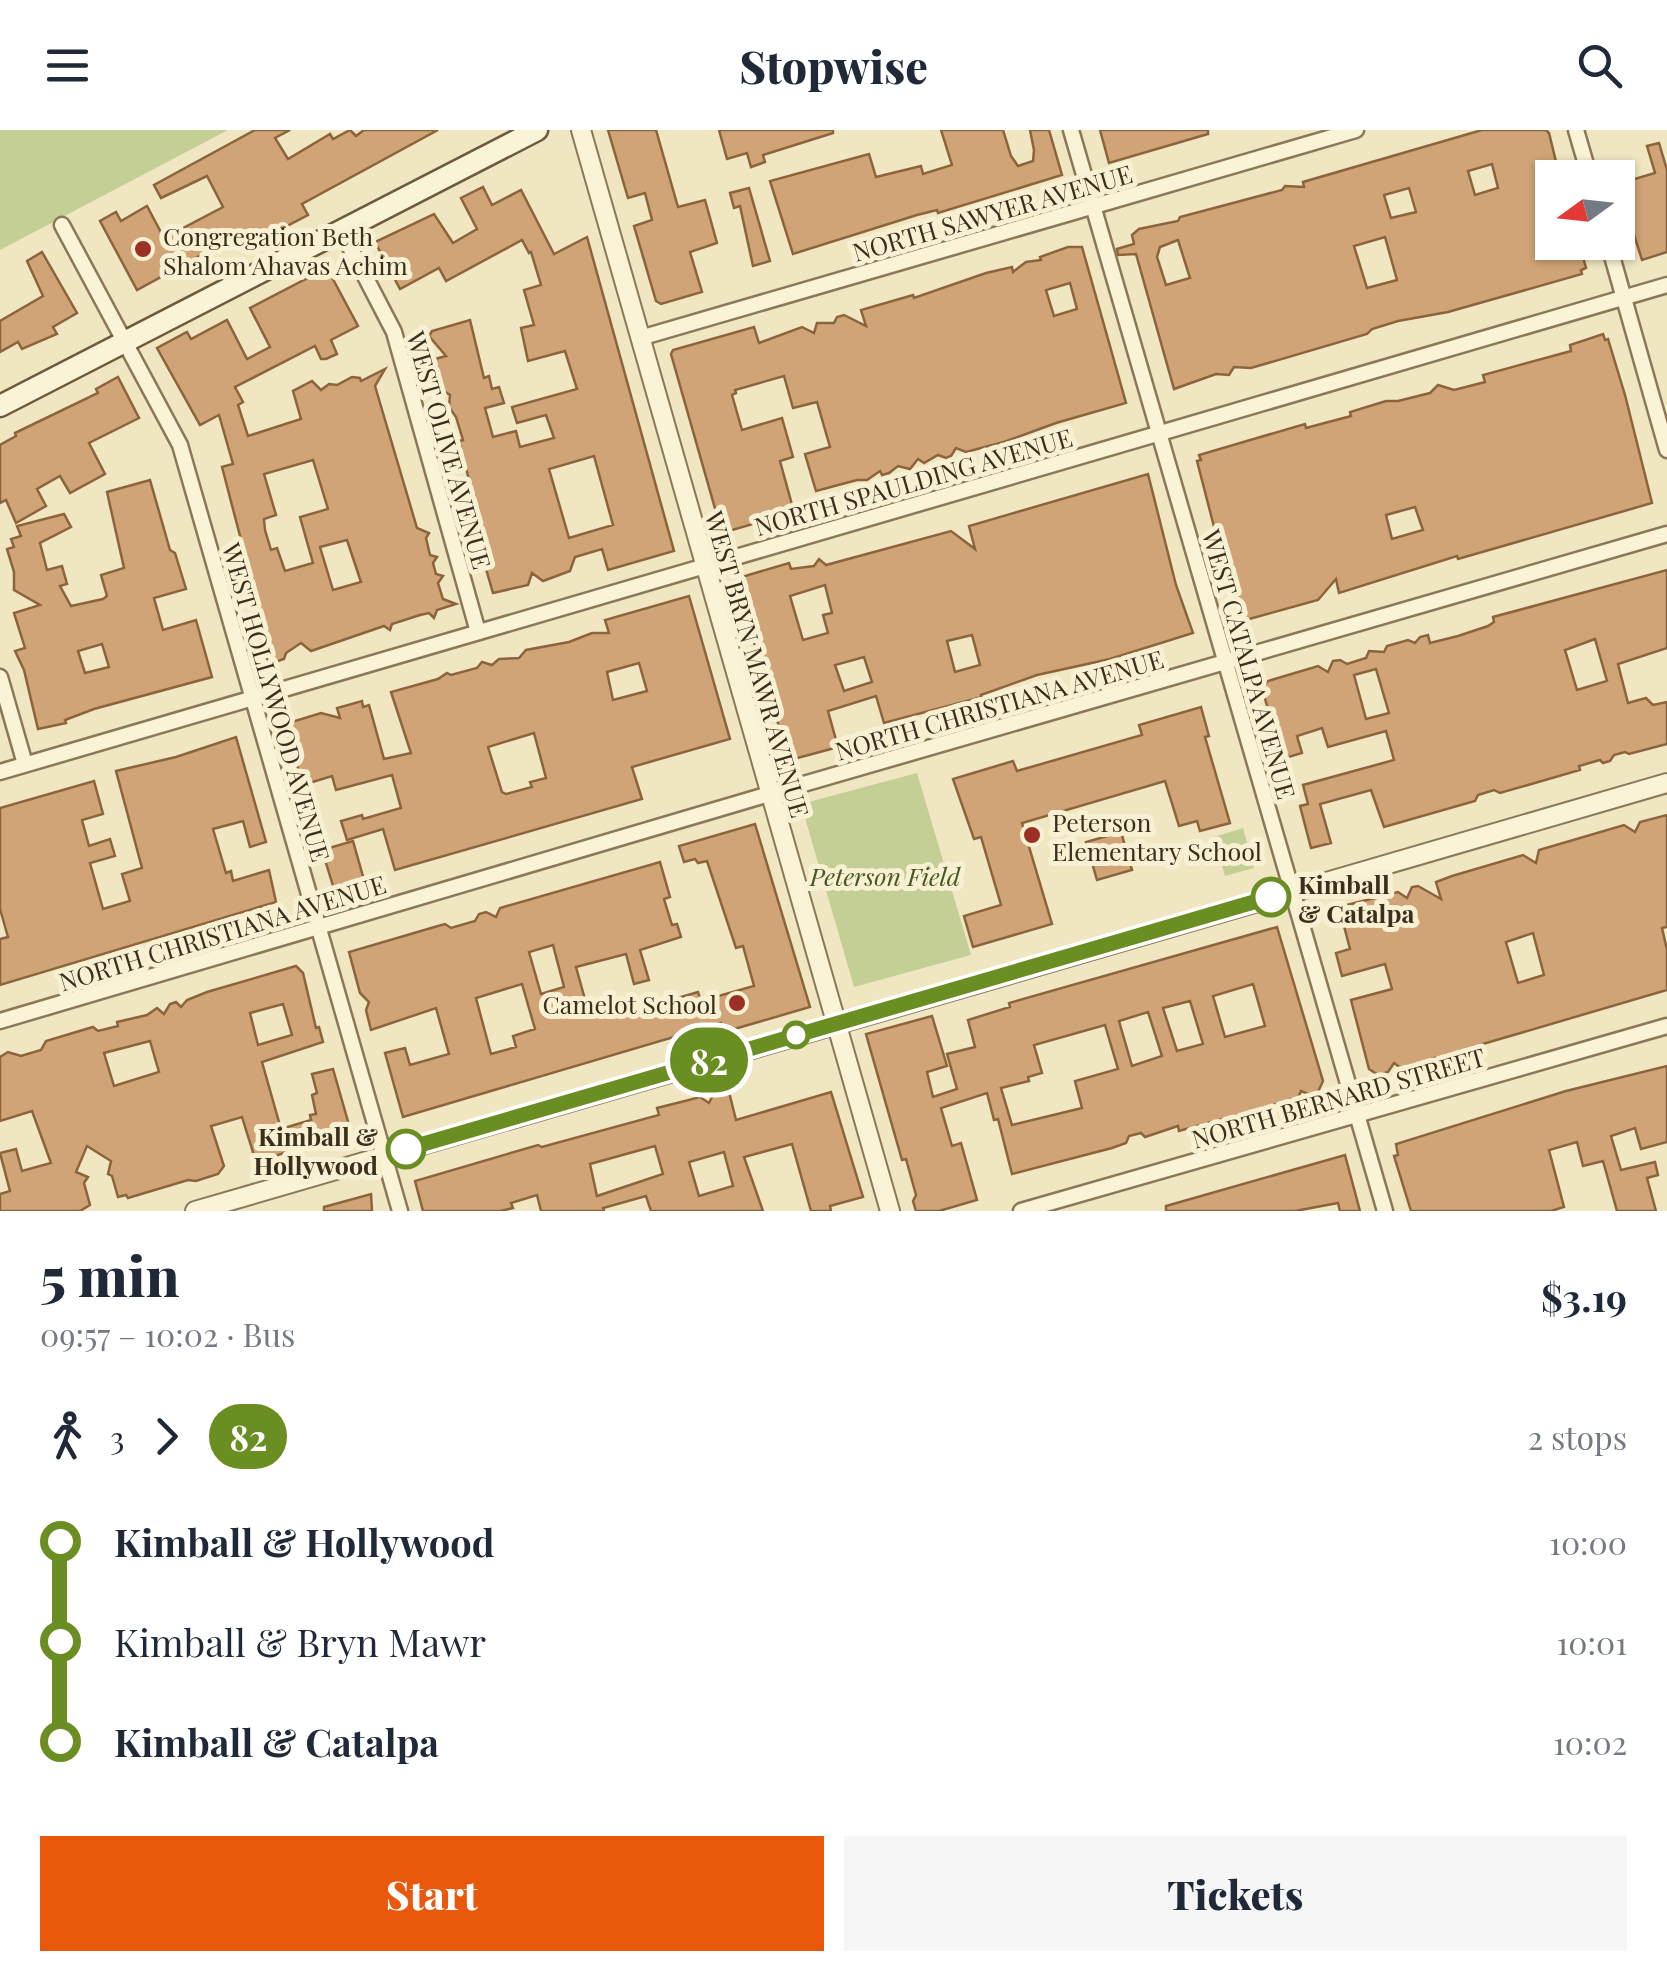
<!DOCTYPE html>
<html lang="en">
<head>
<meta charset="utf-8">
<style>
	:root { --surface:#fff; --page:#f6f6f7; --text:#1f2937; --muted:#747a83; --accent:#ea580c }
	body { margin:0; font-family:"Playfair Display",serif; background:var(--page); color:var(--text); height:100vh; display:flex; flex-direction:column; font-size:38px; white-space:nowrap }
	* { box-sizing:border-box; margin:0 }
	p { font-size:32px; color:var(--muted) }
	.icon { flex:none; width:55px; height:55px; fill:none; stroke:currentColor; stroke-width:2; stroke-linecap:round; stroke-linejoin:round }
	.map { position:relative; height:1081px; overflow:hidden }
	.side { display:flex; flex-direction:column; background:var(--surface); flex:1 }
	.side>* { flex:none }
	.badge { padding:0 20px; border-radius:32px; font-size:35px; line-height:65px }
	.needle { width:65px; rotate:255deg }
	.buttons { position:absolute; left:1535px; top:30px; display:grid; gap:20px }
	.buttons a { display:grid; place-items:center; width:100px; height:100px; border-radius:0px; background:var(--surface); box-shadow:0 2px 8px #0004; font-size:50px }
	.map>.badge { position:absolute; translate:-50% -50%; box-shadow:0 0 0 5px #fff }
	.legs { display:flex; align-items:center; gap:15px; height:110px; padding:0 40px; font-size:32px }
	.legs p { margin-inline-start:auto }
	.summary { display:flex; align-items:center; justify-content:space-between; height:170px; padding:0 40px }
	h1 { font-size:55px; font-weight:800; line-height:75px }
	.primary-button { display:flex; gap:20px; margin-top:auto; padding:20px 40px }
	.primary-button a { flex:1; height:115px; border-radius:0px; background:var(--accent); color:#fff; font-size:40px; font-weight:800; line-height:115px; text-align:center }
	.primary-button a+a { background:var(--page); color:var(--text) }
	ul { padding:0 40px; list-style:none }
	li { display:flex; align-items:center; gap:35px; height:100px; font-size:38px }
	li i { display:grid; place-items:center; width:15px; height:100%; margin:0 12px; background:currentColor }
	li i::after { content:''; width:25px; height:25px; margin:-12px; border:8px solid; border-radius:50%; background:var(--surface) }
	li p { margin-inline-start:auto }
	li:first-child i { background:linear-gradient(#0000 50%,currentColor 0) }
	li:last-child i { background:linear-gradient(currentColor 50%,#0000 0) }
	header { display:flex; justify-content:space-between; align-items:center; height:130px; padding:0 40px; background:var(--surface); font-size:45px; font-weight:800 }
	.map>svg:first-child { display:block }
	.green { fill:#c3cf95 }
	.building { fill:#d0a476; stroke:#8c643c; stroke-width:2.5; fill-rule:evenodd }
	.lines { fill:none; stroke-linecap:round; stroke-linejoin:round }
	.minor-casing { stroke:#8b7858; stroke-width:19 }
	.tertiary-casing { stroke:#8b7858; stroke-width:22 }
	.secondary-casing { stroke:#6d593b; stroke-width:25 }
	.minor { stroke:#fbf3d6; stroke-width:14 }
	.tertiary { stroke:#fbf3d6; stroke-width:18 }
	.secondary { stroke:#fbf3d6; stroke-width:20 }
	.line-1-casing { stroke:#fff; stroke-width:22 }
	.line-1 { stroke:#6b8e23; stroke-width:15 }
	.poi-dot { fill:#9d3025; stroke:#f7f0d2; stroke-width:4 }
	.stop-1-dot { fill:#fff; stroke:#6b8e23; stroke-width:5 }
	.labels { text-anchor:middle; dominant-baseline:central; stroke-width:10; stroke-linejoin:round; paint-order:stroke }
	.street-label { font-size:25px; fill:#3a2e1d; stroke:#f7f0d2 }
	.poi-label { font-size:25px; fill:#3a2e1d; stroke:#f7f0d2; text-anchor:start }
	.park-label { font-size:25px; font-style:italic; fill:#455822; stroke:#f7f0d2 }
	.stop-label { font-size:25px; font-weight:bold; fill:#3a2e1d; stroke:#f7f0d2; text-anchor:start }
</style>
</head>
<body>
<header><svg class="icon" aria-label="menu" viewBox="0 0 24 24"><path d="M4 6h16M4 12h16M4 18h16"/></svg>Stopwise<svg class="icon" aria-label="search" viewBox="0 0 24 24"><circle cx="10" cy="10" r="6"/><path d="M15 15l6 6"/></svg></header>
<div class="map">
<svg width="1667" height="1081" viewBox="0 0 1667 1081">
	<rect width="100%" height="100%" fill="#f0e7c2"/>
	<g class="green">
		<path d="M0,0H228L0,120Z"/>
		<path d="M917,643L971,825L854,857L801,674Z"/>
		<path d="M1243,698L1254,738L1225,746L1214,707Z"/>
	</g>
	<g class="building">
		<path d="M255,0H290L275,8L288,29L330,4L333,9L350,0L356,6L364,0H438L302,74L308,85L245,118L238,105L137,160L100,91L116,82L121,91L147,76L164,108L223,77L207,46L161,68L154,55Z"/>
		<path d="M608,0H656L678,77L705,70L717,113L690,122L702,162L661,174L656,171L634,96L652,90L645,63L628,68Z"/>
		<path d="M719,0H833V3L763,25L765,32L751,37L747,23L727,29Z"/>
		<path d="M941,0H1003L1011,26L1018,36L1033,31L1034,20L1030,0H1049L1062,45L938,83L937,80L917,85L793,124L770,51L869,24L876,47L921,36L923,44L952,35Z"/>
		<path d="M1100,0H1208V4L1109,33Z"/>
		<path d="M1482,0H1546L1549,3L1560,48H1552V112H1579L1586,138L1581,140L1582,144L1448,182L1398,191L1372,199L1367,204L1251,238L1234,237L1229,245L1216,244L1174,259L1136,124L1118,125L1117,119L1134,114L1132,105L1139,99L1178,91L1180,87L1282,60L1285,56L1304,57L1303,52ZM1492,34L1498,58L1475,65L1468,41ZM1409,58L1416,82L1391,88L1384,65ZM1385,107L1397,150L1367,158L1354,116ZM1178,110L1190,148L1166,155L1157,127L1160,117Z"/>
		<path d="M1659,13L1667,40V122L1642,130L1623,70L1619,71L1618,54L1655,43L1647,16Z"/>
		<path d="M483,57L492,75L521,60L554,124L587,107L674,421L608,440L602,419L575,427L570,441L543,451L532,443L528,455L493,463L471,387L478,385L459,311L463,310L456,287L449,277L450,265L442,260L440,255L435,229L446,226L429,206L432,201L470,190L484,248L489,246L492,259L499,257L504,273L485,278L493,307L516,301L520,317L554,308L546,285L517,293L512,277L577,259L565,221L528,231L521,198L534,195L524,160L541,155L531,122L529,123L522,110L446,151L439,138L400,159L375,112L434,84L453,113L477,99L461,68ZM594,326L613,395L569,408L549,339Z"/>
		<path d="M749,58L770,131L753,136L740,76L734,78L730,63Z"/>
		<path d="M1068,117H1082L1126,273L1056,293L1004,312L966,322L956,318L951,326L946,328L938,325L924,333L918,329L910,339L898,336L889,343L882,345L880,341L867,350H857L816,361L805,324L830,317L817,272L793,278L784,246L735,260L736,263L732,265L742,300L782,288L793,327L780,331L794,382L722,403L671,224L673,220L754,197L759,213L802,197L814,203L817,193H834L837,187L844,185L866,196L861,180L913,165L914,168L986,143L1012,137L1013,142L1026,132L1041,130L1040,127ZM1070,153L1077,179L1054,186L1046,160Z"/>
		<path d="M42,122L77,183L53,197L57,204L22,219L18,212L0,222V191L43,166L27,131Z"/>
		<path d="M327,138L358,196L331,210L337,224L326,229H321L315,216L235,257L243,272L238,275L248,306L301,289L293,261L312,251L321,260L329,254L337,255L352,247L360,248L361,251L385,239L375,256L417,398L429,403L426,408L430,425L437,427L433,433L436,444L443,446L438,453L443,469L456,474L437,480L434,488L429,483L420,485L392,494L390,500L384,496L311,521L301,513L286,523L284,529L269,534L244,459V454L251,448L222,337L233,334L219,285L200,295L157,218L187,202L191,209L227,190L247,229L270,217L250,178ZM313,330L328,379L300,387L313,433L285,441L277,418L271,420L265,400L264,389L276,385L264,344ZM347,410L361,452L333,460L320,417Z"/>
		<path d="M1603,204L1605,210L1608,209L1625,265L1652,373L1458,429L1457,426L1339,463L1336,449L1318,470L1242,491L1219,416L1197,331L1201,330L1199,325L1305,294L1306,298L1351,286L1350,282L1386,271H1398L1430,263L1438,255L1454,260L1485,252L1483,245L1571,221L1570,215ZM1415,377L1423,400L1392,409L1386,385Z"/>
		<path d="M118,247L139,288L89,313L105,344L70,363L60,346L37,359L46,376L16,393L6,370L0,373V315L16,306L15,303L98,263L96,259Z"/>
		<path d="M1148,344L1176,455L1193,503L1110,529L1037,545L981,565L982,567L884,593L876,566L828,581L838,617L794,629L788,627L735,449L789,433L791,439L814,436L819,429L826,435L951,401L975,419L969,396ZM825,455L832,483L823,485L828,503L803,510L790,466ZM972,505L980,535L955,542L947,511ZM864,527L872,552L844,561L835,535Z"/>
		<path d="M150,350L170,420L175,423L186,459L154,468L163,500L196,490L212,547L94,579L65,590L66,593L38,599L24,540L15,521L25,518L14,483L40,475L14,460V442L7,419L14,417L11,409L21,406L17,396L64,384L71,397L40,413L47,440L62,436L67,454L60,456L71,476L103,469L107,466L101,445L124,438L107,362ZM102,514L109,537L85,543L78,521Z"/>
		<path d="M1667,440V518L1618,534L1628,573L1646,568L1653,575L1667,572V614L1629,624L1625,622L1614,625L1610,631L1603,633L1600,630L1579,636L1580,640L1500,663L1494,660L1478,665L1475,671L1384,697L1371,660L1320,674L1331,713L1311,718L1300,676L1308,674L1303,655L1394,630L1386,601L1328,617L1322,598L1297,606L1302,623L1282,629L1262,558L1268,551L1318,536L1328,542L1333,531L1340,530L1347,534L1366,528L1369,521L1384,522L1387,516L1408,510L1415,513L1420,507L1428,505L1430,513L1458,506L1488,496L1494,492L1493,487ZM1595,509L1607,551L1577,560L1565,520ZM1376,539L1389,583L1366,589L1354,545Z"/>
		<path d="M689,466L730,609L632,637L642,669L395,740L383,699L347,710L341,691L362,685L363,689L401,678L392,645L336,660L332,646L303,655L285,594L321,583L340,588L337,578L362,571L363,577L369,575L384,629L411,623L391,562L438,549L447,543L451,545L477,538L482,532L492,535L499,529L519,528L526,520L569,512L592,503H609L605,490ZM639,533L647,561L613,570L607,542ZM534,603L546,648L530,652L532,657L506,664L502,662L488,617Z"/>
		<path d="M1201,577L1209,606L1205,607L1230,693L1200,701L1197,691L1179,696L1165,651L1022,693L1052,794L973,817L964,786L1001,775L981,707L974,709L953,649L1013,631L1017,641L1142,605L1139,595Z"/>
		<path d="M236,607L266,712L250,717L243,691L213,699L226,743L231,741L233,751L269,740L276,772L0,855V809L8,807L0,779V678L94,651L103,684L82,690L89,716L110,709L115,726L90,733L103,779L130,771L122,744L142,738L116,641L176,627Z"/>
		<path d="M1667,685V797L1662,798L1667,820V860L1401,938L1394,933L1388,942L1378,945L1369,939L1351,870L1392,859L1385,834L1342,846L1336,823L1350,819L1339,777L1398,762L1407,768L1412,757L1418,756L1441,769L1436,752L1452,746L1523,725L1536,733L1539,720L1624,695L1635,702L1640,692ZM1533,803L1544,845L1518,853L1506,812Z"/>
		<path d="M755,694L810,877L724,902L721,893L403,987L385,923L405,918L410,935L449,924L436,878L371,900L366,880L369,872L360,863L349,822L438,796L445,794L451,798L475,791L479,784L486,782L496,787L500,778L660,732L670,767L664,769L672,795L677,794L681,807L640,820L649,850L634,854L626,824L576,837L588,880L630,869L633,881L698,862L701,871L754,856L743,816L736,818L707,731L698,733L695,729L684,732L679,716ZM553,815L564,857L541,864L529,822ZM522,854L535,899L513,906L516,917L491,924L476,868Z"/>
		<path d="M1121,702L1132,740L1097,750L1086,712Z"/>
		<path d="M353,711L364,750L334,759L322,720Z"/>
		<path d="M1277,797L1323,951L1318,962L1308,964L1301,961L1298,968L1179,1001L1178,996L1145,1007L1141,1003L1129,1006L1126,1013L1112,1018L1012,1044L998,989L994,990L987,963L941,978L952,1016L961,1013L977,1070L939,1081H916L913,1071L916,1065L906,1029L902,1030L866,904L932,886L947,936L927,942L933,967L957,959L947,924L975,917L968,890L1010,877L1009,873ZM1253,854L1265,896L1225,907L1213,866ZM1190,871L1203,914L1177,921L1163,878ZM1148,882L1162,926L1132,936L1119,891ZM1105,895L1118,939L1075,951L1082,978L1012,995L1001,958L1029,951L1028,947L1042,943L1034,915Z"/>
		<path d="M296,836L303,843L316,898L319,897L323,912L262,932L281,999L311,990L310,985L316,984L312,965L317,963L312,944L333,939L351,1002L256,1032L242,987L211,996L224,1036L218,1044L196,1051L188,1050L128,1068L126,1065L118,1067L112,1046L108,1044L111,1031L87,1016L76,1042L88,1047L84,1053L90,1075L80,1081H0V1064L10,1061L0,1023L16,1019L22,1041L51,1033L32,981L0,991V927L8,922L21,926L41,920L46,911L93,897L98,901L118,896L117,892L147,885L157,878L164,884L170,874L176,872L181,877L187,870L207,862ZM283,874L292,905L258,915L250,883ZM150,911L159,942L114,956L104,923Z"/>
		<path d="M1667,936V1012L1641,1019L1635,998L1611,1006L1621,1040L1655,1032L1658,1045L1647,1048L1656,1081H1617L1603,1031L1583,1036L1577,1012L1549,1020L1564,1077L1551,1081H1411L1394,1026L1398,1025L1396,1014L1566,961Z"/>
		<path d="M724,960L729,962L736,990L831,962L863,1067L830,1076L831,1081H811L792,1014L744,1027L763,1081H651L646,1066L603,1078L604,1081H541L537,1065L511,1073L513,1078L500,1081H423L415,1051L538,1015L542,1017L659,985L657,978L681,972L700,967L709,973L714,963ZM655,1016L663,1044L597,1066L590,1034ZM724,1022L733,1056L699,1066L689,1032Z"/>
		<path d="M1345,1025L1360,1081H1340L1338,1073L1295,1081H1166V1076Z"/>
		<path d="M371,1064L372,1081H324V1077Z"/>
	</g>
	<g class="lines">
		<defs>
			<g id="minor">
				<path d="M1071,0L1385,1081"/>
				<path d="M1576,0L1590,48"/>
				<path d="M62,95L180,315L400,1081"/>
				<path d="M341,100L394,202L478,502"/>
				<path d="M1608,112L1667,320"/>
				<path d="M640,208L1356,0"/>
				<path d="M0,547L25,634"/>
				<path d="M0,642L1667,155"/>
				<path d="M0,891L769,664L1667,404"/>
				<path d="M1021,1081L1667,896"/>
			</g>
			<g id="tertiary">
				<path d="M581,0L890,1081"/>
				<path d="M195,1081L1667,653"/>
			</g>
			<path id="secondary" d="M0,276L537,0"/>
		</defs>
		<use href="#minor" class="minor-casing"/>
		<use href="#tertiary" class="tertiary-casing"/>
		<use href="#secondary" class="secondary-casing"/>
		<use href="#minor" class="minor"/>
		<use href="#tertiary" class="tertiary"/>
		<use href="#secondary" class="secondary"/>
	</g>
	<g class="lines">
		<defs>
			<path id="line-1" d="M406,1019L1271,767"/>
		</defs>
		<use href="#line-1" class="line-1-casing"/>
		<use href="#line-1" class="line-1"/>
	</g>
	<g class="poi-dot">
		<circle cx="143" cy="119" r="10"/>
		<circle cx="1032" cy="705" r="10"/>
		<circle cx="737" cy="873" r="10"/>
	</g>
	<g class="stop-1-dot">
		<circle cx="1271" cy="767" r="18"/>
		<circle cx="796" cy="905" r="12"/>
		<circle cx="406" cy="1019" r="18"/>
	</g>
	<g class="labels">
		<g class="street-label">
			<text transform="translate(992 82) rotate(-16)">NORTH SAWYER AVENUE</text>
			<text transform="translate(450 320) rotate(74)">WEST OLIVE AVENUE</text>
			<text transform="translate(913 351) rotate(-16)">NORTH SPAULDING AVENUE</text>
			<text transform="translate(758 534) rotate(74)">WEST BRYN MAWR AVENUE</text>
			<text transform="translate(1250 534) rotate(74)">WEST CATALPA AVENUE</text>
			<text transform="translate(277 572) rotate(74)">WEST HOLLYWOOD AVENUE</text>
			<text transform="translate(999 574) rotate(-16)">NORTH CHRISTIANA AVENUE</text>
			<text transform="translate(222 802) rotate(-17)">NORTH CHRISTIANA AVENUE</text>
			<text transform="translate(1338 967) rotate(-16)">NORTH BERNARD STREET</text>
		</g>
		<g class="poi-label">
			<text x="163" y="105">Congregation Beth<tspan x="163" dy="29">Shalom Ahavas Achim</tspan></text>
			<text x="1052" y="691">Peterson<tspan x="1052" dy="29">Elementary School</tspan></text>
			<text x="717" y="873" text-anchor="end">Camelot School</text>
		</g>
		<g class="park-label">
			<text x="885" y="745">Peterson Field</text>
		</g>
		<g class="stop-label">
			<text x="1298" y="753">Kimball<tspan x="1298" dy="29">&amp; Catalpa</tspan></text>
			<text x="378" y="1005" text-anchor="end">Kimball &amp;<tspan x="378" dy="29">Hollywood</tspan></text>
		</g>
	</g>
</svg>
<div class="buttons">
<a><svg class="needle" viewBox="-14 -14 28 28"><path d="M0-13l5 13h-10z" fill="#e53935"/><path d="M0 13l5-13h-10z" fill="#747a83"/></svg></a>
</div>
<b class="badge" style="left:709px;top:930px;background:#6b8e23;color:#fff">82</b>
</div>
<section class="side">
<div class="summary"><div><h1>5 min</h1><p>09:57 – 10:02 · Bus</p></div><b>$3.19</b></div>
<div class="legs"><svg class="icon" aria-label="walk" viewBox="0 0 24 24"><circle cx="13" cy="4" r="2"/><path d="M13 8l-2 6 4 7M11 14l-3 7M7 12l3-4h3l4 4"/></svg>3<svg class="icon" aria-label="forward" viewBox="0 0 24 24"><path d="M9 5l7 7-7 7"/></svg><b class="badge" style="background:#6b8e23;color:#fff">82</b><p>2 stops</p></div>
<ul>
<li><i style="color:#6b8e23"></i><b>Kimball &amp; Hollywood</b><p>10:00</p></li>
<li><i style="color:#6b8e23"></i><span>Kimball &amp; Bryn Mawr</span><p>10:01</p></li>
<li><i style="color:#6b8e23"></i><b>Kimball &amp; Catalpa</b><p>10:02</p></li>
</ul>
<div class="primary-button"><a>Start</a><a>Tickets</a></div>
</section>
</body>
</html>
